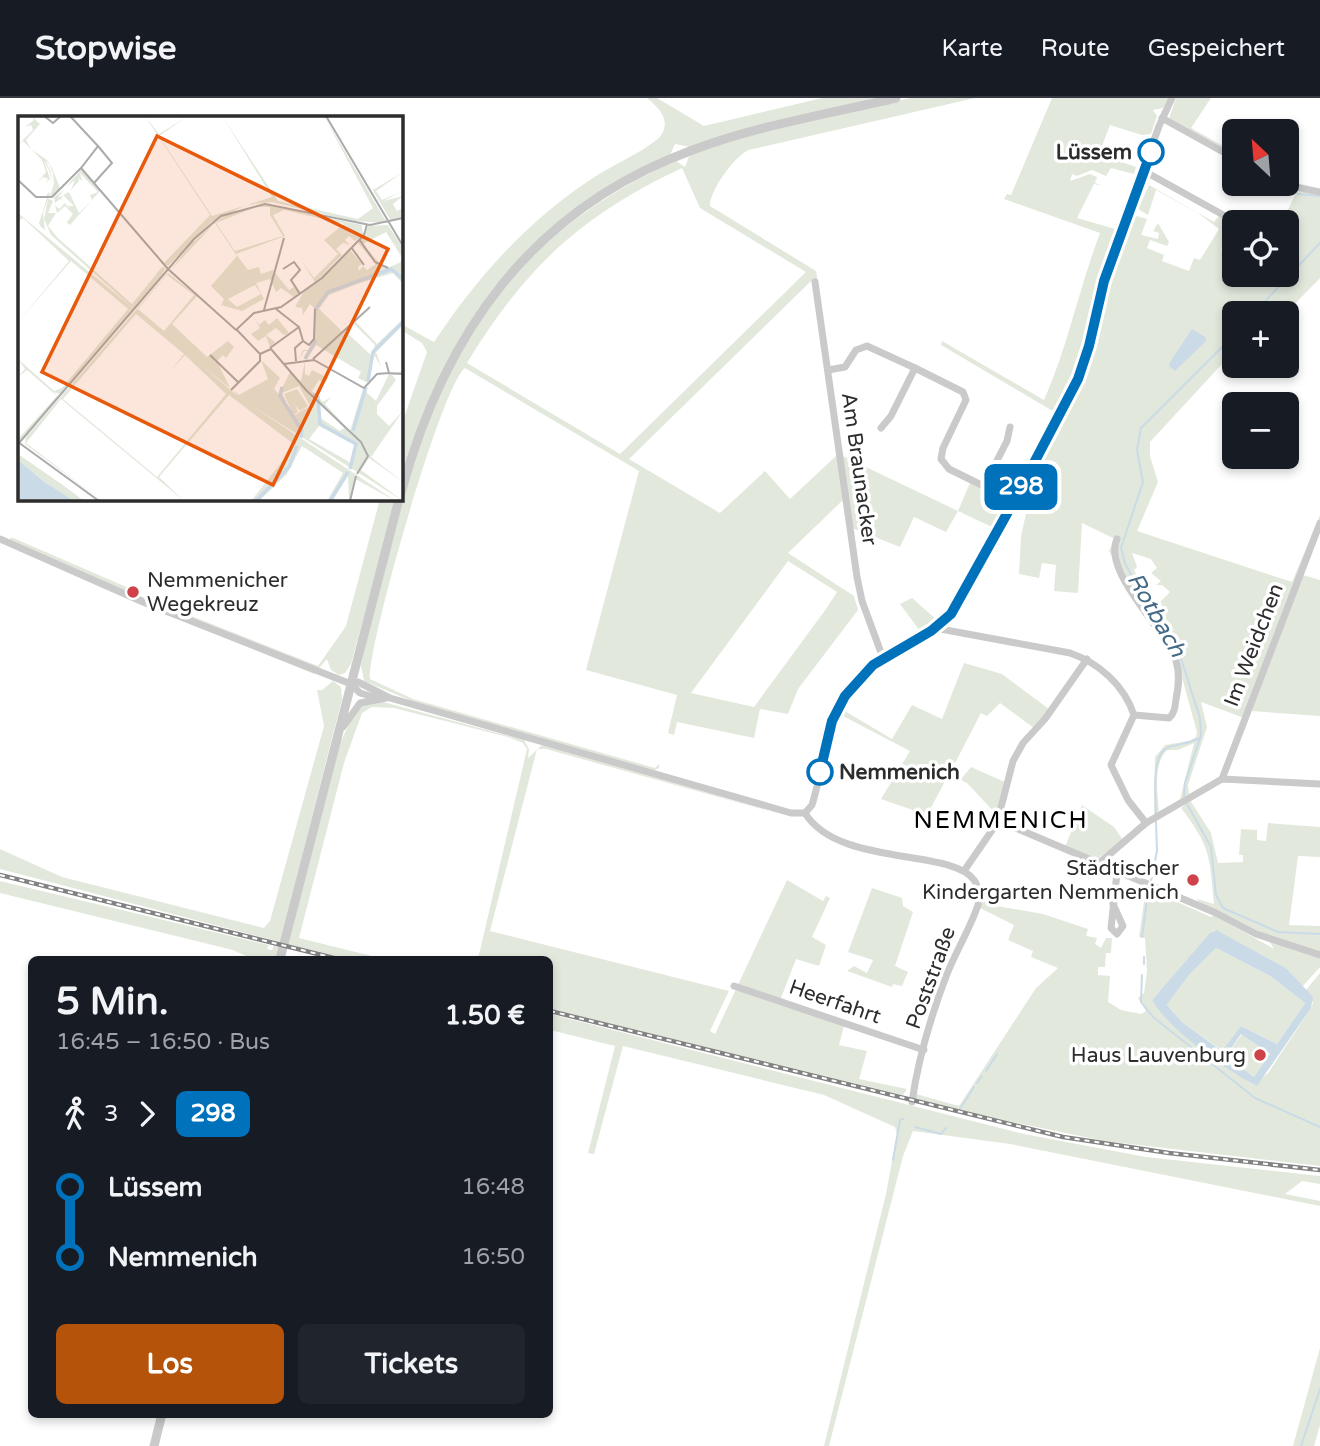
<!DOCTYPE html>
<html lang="de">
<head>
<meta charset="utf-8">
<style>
	:root { --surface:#171b24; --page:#20242c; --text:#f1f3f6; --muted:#9ea1a6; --line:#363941; --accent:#b45309 }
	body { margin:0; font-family:"Varela Round",sans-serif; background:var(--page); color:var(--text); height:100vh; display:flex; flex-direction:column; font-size:26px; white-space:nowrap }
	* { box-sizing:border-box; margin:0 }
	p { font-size:23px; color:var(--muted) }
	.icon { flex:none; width:38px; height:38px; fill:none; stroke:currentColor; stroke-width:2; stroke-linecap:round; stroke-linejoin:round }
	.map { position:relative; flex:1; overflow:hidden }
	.side { position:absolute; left:28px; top:858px; width:525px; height:462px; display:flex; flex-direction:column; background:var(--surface); border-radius:10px; box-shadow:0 4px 10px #0003 }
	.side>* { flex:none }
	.badge { padding:0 14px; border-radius:10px; font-size:24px; line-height:46px }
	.needle { width:46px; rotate:334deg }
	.buttons { position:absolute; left:1222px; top:21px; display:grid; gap:14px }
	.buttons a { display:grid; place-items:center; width:77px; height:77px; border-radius:10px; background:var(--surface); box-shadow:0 4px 10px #0003; font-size:35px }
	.map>.badge { position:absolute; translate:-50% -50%; box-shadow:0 0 0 4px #fff }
	.legs { display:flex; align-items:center; gap:10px; height:77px; padding:0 28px; font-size:23px }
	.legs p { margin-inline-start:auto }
	.headline { display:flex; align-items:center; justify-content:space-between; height:119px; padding:0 28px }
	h1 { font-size:38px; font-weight:700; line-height:52px }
	.cta { display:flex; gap:14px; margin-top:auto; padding:14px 28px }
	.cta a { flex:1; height:80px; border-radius:10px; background:var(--accent); color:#fff; font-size:28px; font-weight:700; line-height:80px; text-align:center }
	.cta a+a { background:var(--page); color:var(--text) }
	ul { padding:0 28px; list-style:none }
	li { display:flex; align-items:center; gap:24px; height:70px; font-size:26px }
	li i { display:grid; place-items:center; width:10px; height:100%; margin:0 9px; background:currentColor }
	li i::after { content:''; width:18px; height:18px; margin:-9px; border:5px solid; border-radius:50%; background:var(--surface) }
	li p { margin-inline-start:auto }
	li:first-child i { background:linear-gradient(#0000 50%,currentColor 0) }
	li:last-child i { background:linear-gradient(currentColor 50%,#0000 0) }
	header { display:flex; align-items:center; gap:42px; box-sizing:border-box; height:98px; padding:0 35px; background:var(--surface); border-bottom:2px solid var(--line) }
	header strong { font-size:33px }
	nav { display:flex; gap:38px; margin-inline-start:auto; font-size:24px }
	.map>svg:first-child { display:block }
	.green { fill:#e2e9dc; fill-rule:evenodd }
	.water { fill:#cadbe7; fill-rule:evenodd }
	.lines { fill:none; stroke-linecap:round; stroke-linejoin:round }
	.stream { stroke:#cadbe7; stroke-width:2 }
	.minor { stroke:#cacaca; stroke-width:7 }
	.tertiary { stroke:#cacaca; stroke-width:9 }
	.rail-casing { stroke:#828282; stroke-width:4.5 }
	.rail { stroke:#fff; stroke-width:2; stroke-dasharray:5; stroke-linecap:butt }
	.line-1-casing { stroke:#fff; stroke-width:16 }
	.line-1 { stroke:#0072bc; stroke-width:10 }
	.stop-1-dot { fill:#fff; stroke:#0072bc; stroke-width:3.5 }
	.poi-dot { fill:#d04249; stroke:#fff; stroke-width:2.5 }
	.labels { text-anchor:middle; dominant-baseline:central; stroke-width:7; stroke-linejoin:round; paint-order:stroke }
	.stop-label { font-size:21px; font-weight:bold; fill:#2d2d2d; stroke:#fff; text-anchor:end }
	.street-label { font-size:21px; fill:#2d2d2d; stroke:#fff }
	.poi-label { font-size:21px; fill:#2d2d2d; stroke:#fff; text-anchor:end }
	.water-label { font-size:23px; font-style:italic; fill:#446a85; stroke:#fff }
	.quarter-label { font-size:24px; letter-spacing:2px; fill:#000; stroke:#fff }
	.inset-river { fill:none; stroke:#cadbe7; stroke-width:3.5 }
	.inset-road { fill:none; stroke:#ababab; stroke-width:2 }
	.view { fill:#e8590c; fill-opacity:0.15; stroke:#e8590c; stroke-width:3.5 }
	.inset-edge { fill:none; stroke:#2d2d2d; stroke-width:3.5 }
</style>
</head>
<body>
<header>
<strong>Stopwise</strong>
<nav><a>Karte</a><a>Route</a><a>Gespeichert</a></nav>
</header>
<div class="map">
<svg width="1320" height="1348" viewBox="0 0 1320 1348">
	<rect width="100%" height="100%" fill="#fff"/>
	<g class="green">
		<path d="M647,0H657L704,28L822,0H881L690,49L675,46L670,57C520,123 446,230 401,383V328L427,254L422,245L401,232V226L434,244C476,181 526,124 590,82C612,67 638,57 659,40C672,25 661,11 647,0Z"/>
		<path d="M910,0H975L749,52C735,57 709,94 710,108L816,173L818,184L811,183L629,361L720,415L765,373L790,401L837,357L843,402L788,455L854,498L858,512L798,591L788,616L760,611L754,640L677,624L674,637L668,635L677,597L586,572L639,373L465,270C442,286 367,549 370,581L413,601L655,670L659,666V670L653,673L414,604L364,583L361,568C383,464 407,355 457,261C464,247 471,231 480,219C531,148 597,98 676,63L685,69L690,56L756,36ZM682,70L700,110L806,174L620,356L467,265C525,170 580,118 682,70ZM788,463L837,494L826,511L754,609L691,595Z"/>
		<path d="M1052,0H1169L1163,10L1153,12L1157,18L1151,36L1142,37L1110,27L1099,56L1136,69L1134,76L1111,70L1106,78L1092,72L1077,78L1072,76L1070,83L1090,76L1097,79L1095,85L1103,88L1094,86L1077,120L1119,132L1078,272L1056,315L941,247L942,243L1044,302C1068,248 1079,190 1100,135L1004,101L1007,96L1011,97Z"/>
		<path d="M1176,0H1211L1191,30L1234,54V58L1169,21Z"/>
		<path d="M1149,87L1214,124L1219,118L1233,125V130L1221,151L1230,159L1229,162L1234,166V177H1286V124H1282L1297,93L1320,95V180L1286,215H1234V253L1150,344V358L1158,384L1137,433L1292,484L1320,417V432L1303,477L1320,482V618L1251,613L1247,621L1201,604L1207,629L1188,687L1189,696L1180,701L1194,645L1178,652H1167C1152,668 1158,695 1159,715L1154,718L1155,659L1165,647L1189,643L1196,639L1197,634L1177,561L1140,511L1109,453L1115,441L1082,425L1078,495L1054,493L1056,467L1042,465L1039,480L1019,476L1021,438L1030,398L1024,394L1059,335L1085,276L1112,177L1132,122L1137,118L1147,121L1141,137L1158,141L1159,135L1153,133L1158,125L1169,144L1167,148L1150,142L1147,150L1164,157L1162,163L1189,173L1194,160L1200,162L1219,131L1198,115L1156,92L1148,117L1138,111ZM1132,455L1151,461L1157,470L1151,475L1161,483L1156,487H1162L1170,494L1154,510L1134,472L1137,469Z"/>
		<path d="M843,358L958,413L970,385L1008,403L994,430L958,413L946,434L914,419L900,449L852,430Z"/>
		<path d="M380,401H396L351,566L345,575L339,577L331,572L327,561L314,576L138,505L8,447L11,439L138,494V497L318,568L346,528Z"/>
		<path d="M912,500L937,522L920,533L900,506Z"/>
		<path d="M964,565L1002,576L1049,611L1034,630L1000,605L987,618L981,615L951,673L962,680L971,669L1005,684L996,716L967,685L949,676L927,717L881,701L910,653L841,617L843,612L892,641L912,607L942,621Z"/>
		<path d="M333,583L341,589L342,601L280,844L0,771V751L62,779L264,830L270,823L324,628L317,592H322Z"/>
		<path d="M376,602L524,642L529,651L528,660L542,647L783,717L546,651H537L490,833L729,893L710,933L715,936L787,782L823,803L826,798L830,800L812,839L826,847L819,868L796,861L781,900L844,928L839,947L867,953L859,981L907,991L903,997L550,911V861H478L527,651L523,645L508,639L394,610L372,609L362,615L344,665L299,840L384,861H348L287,846L339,647L357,610Z"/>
		<path d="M1190,702L1211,735L1218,765L1243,764V757H1239L1241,731L1257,732V742L1266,743L1268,725L1320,729V759L1298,758L1289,827L1320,828V855L1259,835L1198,804L1197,801L1214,806C1209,758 1212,751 1181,710Z"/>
		<path d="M1082,707L1114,729L1123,742L1096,762L1065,749Z"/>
		<path d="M0,783L269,847L267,851L272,852L274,847L279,849L276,861H253L233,852L0,795Z"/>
		<path d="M872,790L902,800L903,808L913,814L895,868L908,874L902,888L893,886L892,889L847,873L854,868L867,875L873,862L848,854Z"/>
		<path d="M1146,790L1211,819L1214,817L1274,851L1269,843L1320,859V869L1302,889L1286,870L1214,832L1152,902C1176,938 1219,962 1254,987L1268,975L1311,910L1313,905L1306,892L1320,875V1068L1104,1043L969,1015L914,1000L916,996L959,1008L1036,890L1058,870L1031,859L1033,853L1008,842L1014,827L980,810L983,801L997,802V808L1043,816L1088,831L1086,838L1097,840L1095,846L1101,850L1106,840H1112L1111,855H1106L1105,869H1098V877L1110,878L1108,904L1121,912L1141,916L1146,913L1138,900L1144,895L1147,873L1145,840L1139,839Z"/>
		<path d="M1216,850L1270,878L1305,905L1277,946L1241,928L1223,953L1182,924L1167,907L1189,877Z"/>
		<path d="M550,916L1024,1036L1146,1059L1320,1078V1086L1302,1083L1285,1096L1320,1103V1108L1010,1046L913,1033L903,1058L829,1348H824L886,1096L897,1036L895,1029L824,997L623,948L594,1056L588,1055L615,948L550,932Z"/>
		<path d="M1242,936L1270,957L1254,979L1226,958Z"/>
		<path d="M1320,1250V1327L1314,1348H1293Z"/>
	</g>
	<g class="water">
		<path d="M1192,231L1205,239L1206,243L1175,273L1169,268L1170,264Z"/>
		<path d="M1216,832L1286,870L1313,899L1311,910L1257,988C1227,973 1168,931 1152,902L1210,835ZM1216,850L1270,878L1305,905L1277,946L1241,928L1222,953L1182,924L1167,907L1189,877ZM1241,936L1270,956L1254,979L1226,958Z"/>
	</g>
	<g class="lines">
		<g class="stream">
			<path d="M1298,96L1320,98"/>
			<path d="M1254,215L1320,145"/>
			<path d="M1184,698L1185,685L1201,637L1200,620L1177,548L1145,504L1125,465L1121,450L1143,384L1137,352L1141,330L1234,237"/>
			<path d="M1187,706L1211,749L1216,797L1223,810L1278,834L1320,836"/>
			<path d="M1156,717C1156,701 1150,655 1169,649C1179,646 1190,645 1200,640"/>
			<path d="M1151,783L1157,753L1156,723"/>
			<path d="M1142,839L1149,788"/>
			<path d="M1144,859V866"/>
			<path d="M1142,877L1141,904L1153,919L1255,1000L1320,1029"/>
			<path d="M986,973L997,956"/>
			<path d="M977,985L982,978"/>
			<path d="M960,1011L974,989"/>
			<path d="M915,1029L941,1036L946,1030"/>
			<path d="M893,1062L900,1022L903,1021"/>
			<path d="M1301,1348L1320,1291"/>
		</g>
		<g class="minor">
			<path d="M1162,20L1234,60"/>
			<path d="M1144,73L1236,124"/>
			<path d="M1282,86L1320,94"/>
			<path d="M815,184L857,479L862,503L883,560"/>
			<path d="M828,272L845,269L856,252L867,248L915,270"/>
			<path d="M881,330L891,318L915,270L963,294L966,302L943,350L941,361L949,371L1014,403"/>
			<path d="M984,388L1007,343L1010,329"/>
			<path d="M0,441L143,504L351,586L358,584L390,600L791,715H805L812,707C828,653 830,595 882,560C909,543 937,534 957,508L1078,281L1089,249L1104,183L1159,28L1172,0"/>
			<path d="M1117,441C1102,475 1166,531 1176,563C1180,576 1179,587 1176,601C1175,608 1175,615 1169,620L1134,617"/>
			<path d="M935,530L1070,555C1099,565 1124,587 1134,617"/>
			<path d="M351,586L360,595L374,599"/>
			<path d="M1134,617L1111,667L1128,702L1146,725"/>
			<path d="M343,629L360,605L386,600"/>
			<path d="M1222,681L1320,425"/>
			<path d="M805,715C838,769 951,750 974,782C979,789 980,799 978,807C970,831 956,853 947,876C932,915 918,962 912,1004"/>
			<path d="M997,725L1013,663L1023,645L1045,621L1087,561"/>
			<path d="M1097,767L1146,725L1222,681L1320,686"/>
			<path d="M964,773L997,725H1004L1216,815L1256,836L1320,857"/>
			<path d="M1113,806L1123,828L1117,836L1111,830L1117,775"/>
			<path d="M734,888L924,952"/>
		</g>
		<g class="tertiary">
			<path d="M401,395C444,236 531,112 690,53C756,28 827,16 896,0"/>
			<path d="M280,861L399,401"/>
			<path d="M154,1348L162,1316"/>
		</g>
		<defs>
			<g id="rail">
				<path d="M0,777L338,861"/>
				<path d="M550,913L1063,1039L1169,1055L1320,1072"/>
			</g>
		</defs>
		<use href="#rail" class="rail-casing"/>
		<use href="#rail" class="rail"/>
	</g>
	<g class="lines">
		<defs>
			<path id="line-1" d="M820,674L832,623L845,598L873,567L931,533L951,516L1014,403L1078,281L1089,248L1104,183L1151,54"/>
		</defs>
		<use href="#line-1" class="line-1-casing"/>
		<use href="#line-1" class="line-1"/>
	</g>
	<g class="stop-1-dot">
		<circle cx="1151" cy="54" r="12"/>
		<circle cx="820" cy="674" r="12"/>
	</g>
	<g class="poi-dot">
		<circle cx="133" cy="494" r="7"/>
		<circle cx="1193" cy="782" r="7"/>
		<circle cx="1260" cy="957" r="7"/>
	</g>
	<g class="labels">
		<g class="stop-label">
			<text x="1132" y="54">Lüssem</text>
			<text x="839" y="674" text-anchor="start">Nemmenich</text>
		</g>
		<g class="street-label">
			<text transform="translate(859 371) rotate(82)">Am Braunacker</text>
			<text transform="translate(1254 547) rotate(-69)">Im Weidchen</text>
			<text transform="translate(931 880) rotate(-70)">Poststraße</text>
			<text transform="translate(835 904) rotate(19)">Heerfahrt</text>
		</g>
		<g class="poi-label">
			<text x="147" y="482" text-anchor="start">Nemmenicher<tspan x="147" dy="24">Wegekreuz</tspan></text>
			<text x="1179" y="770">Städtischer<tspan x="1179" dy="24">Kindergarten Nemmenich</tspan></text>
			<text x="1246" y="957">Haus Lauvenburg</text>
		</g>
		<g class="water-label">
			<text transform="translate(1156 517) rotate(60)">Rotbach</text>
		</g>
		<g class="quarter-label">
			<text x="1001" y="722">NEMMENICH</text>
		</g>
	</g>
	<g transform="translate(18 18)">
		<rect width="385" height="385" fill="#fff"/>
		<path d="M13,0L22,8L8,24L13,33L29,44L34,52L42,72L35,80L27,81L31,76L32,80L36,68L35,57L31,48L27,44L33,56L34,68L32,56L26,45L32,63L28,67L30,63L25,61L19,67L28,56L24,44L5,25L0,29L15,14L13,9L7,11L16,4ZM127,0L141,18L170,0L141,20L194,100L254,81L204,0L260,85L340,103L355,92L306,0L369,107L334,105L254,86L228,89L193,106L150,150L146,147L192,99ZM311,0L355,74L385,56L358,75L364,84L385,75L365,85L385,80L375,88L379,95L385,92V101L373,105ZM64,53L82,75L52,109L39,98L49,106L55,98L47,90L39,97L37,89L41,93L47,87L42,83L37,87L36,81L47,73L40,81L45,80L43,83L54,95L50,90H56L45,79L51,76L61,97L74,84L72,79L80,76L62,57L64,65L60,62L61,65L53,74L57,64L48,71ZM29,82L35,85L30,97H38L30,110L40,122L114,188L144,151L148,152L141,163L42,278L36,276L39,280V282L3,326L0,323L39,280L9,254L0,261L7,253L0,243L36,275L44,272L110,193L53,145L0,206L51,145L5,102L0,105V97L115,192L33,119L26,103L30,83L25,97L27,114L23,111L21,107ZM248,89L344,109L345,119L337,125L331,120L327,124L332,129L325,127L318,133L324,139L297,166L283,144L296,162L320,138L306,124L326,108L266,94L255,99L267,120L218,138L230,154L241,151L243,158L255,154L271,174L276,171L281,177L276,181L263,172L258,176L252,163L238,167L246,183L224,195L203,189L206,183L193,170L219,140L197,107L153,154L174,127L209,97ZM238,91H252V99L265,120L217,135L198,107ZM237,169L243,178L219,191L210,183ZM370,109L385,132V143L368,116L345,128L362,148L372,151L385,145V168L375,157L339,168L311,179L301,193L324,215L336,204L359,228L385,203V209L358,236L363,250L356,239L350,267L340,262L343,256L298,229L288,244L293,235H286L280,245L285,234H294L297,222L296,192L292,188L285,199L284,192L277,191L285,177L332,134L344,148L340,151L341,155L345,150L349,154L358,148L339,126L350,110ZM336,208L357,229L353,239L327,215ZM150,157L179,180L154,208L189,241L210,225L216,231L208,242L205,239L199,245L212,272L183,249L220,280L214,273L221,279L250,263L243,244L262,262L256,273L261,278L272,256L283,265L287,245V258L291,260L294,254L310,262L307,267L301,264L294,275L305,286L313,281L307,288L332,315L345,273L358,285L371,258L385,255V259H374L378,264L359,290V298L371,310L385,295L353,341L385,366L351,342L343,354L385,385L225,284L378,385L337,363L331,385L330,360L314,385H309L325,357L284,330L269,358L241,385H233L277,329L211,279L141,361L166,385L43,283L8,327L84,385L7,328L8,321ZM149,159L176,179L146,215L120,193ZM118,198L166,238L152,255L167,239L208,278L139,361L45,283ZM281,270L292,290L275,300L264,277ZM302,287L326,312L322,315L301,301ZM301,310L337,329L333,347L291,323ZM234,199L241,209L247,204L251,209L259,202L271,217L266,219L258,212L248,219L257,226L252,231L248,220L240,225L233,218L242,212ZM279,273L290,290L282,295L277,289L280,296L275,299L266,278ZM0,338L49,372L66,385H56L32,370L0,344Z" fill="#e2e9dc" fill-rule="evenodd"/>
		<path d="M0,344L28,367L56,385H0Z" fill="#cadbe7"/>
		<path class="inset-river" d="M297,194L310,176L373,153L385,163M287,243L298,224M350,265L355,236L385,206M264,271L262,280L284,315L283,322M295,278L300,281L302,308L338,328L332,353M335,315L348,271M238,385L271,351L279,330M312,385L330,356"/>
		<path class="inset-road" d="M26,0L35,7L43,0M308,0L385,130M63,52L150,153L218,214L236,197L263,191L304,162L346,119L349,108M0,64L18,81H34L63,52L80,30L52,0M76,67L94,47L80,30M341,123L357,146L370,152M333,131L346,149M265,153L276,146L282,154L273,164L282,178M258,193L281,211L285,225M246,194L266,122M219,214L242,238M285,225L291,229L296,223L297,193M252,232L281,211M242,238L253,233L288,274L343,326L350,340L339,358M192,239L220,266M295,243L352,191M278,245L277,232L285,225M368,246L371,257L385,258M266,248L296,244L346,272L359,258L371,257M213,274L242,245V238M0,326L81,385M1,327L176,123L203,100L247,88L352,109L385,102M332,385L338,360"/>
		<path class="view" d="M139,20L370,133L255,369L24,256Z"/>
		<rect width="385" height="385" class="inset-edge"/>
	</g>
</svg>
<div class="buttons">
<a><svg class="needle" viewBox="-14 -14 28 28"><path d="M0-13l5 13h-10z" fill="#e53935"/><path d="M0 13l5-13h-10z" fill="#9ea1a6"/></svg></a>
<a><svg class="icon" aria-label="locate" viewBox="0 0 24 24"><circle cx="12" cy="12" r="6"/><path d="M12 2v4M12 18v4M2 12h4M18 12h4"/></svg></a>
<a>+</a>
<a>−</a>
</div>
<b class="badge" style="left:1021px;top:389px;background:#0072bc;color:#fff">298</b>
<section class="side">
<div class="headline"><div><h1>5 Min.</h1><p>16:45 – 16:50 · Bus</p></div><b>1.50 €</b></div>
<div class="legs"><svg class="icon" aria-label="walk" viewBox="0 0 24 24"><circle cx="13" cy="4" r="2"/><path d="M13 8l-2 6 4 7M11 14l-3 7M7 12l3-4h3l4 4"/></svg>3<svg class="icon" aria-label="forward" viewBox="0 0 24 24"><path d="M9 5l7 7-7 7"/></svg><b class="badge" style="background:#0072bc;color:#fff">298</b></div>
<ul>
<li><i style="color:#0072bc"></i><b>Lüssem</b><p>16:48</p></li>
<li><i style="color:#0072bc"></i><b>Nemmenich</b><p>16:50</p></li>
</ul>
<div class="cta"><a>Los</a><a>Tickets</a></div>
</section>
</div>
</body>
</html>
